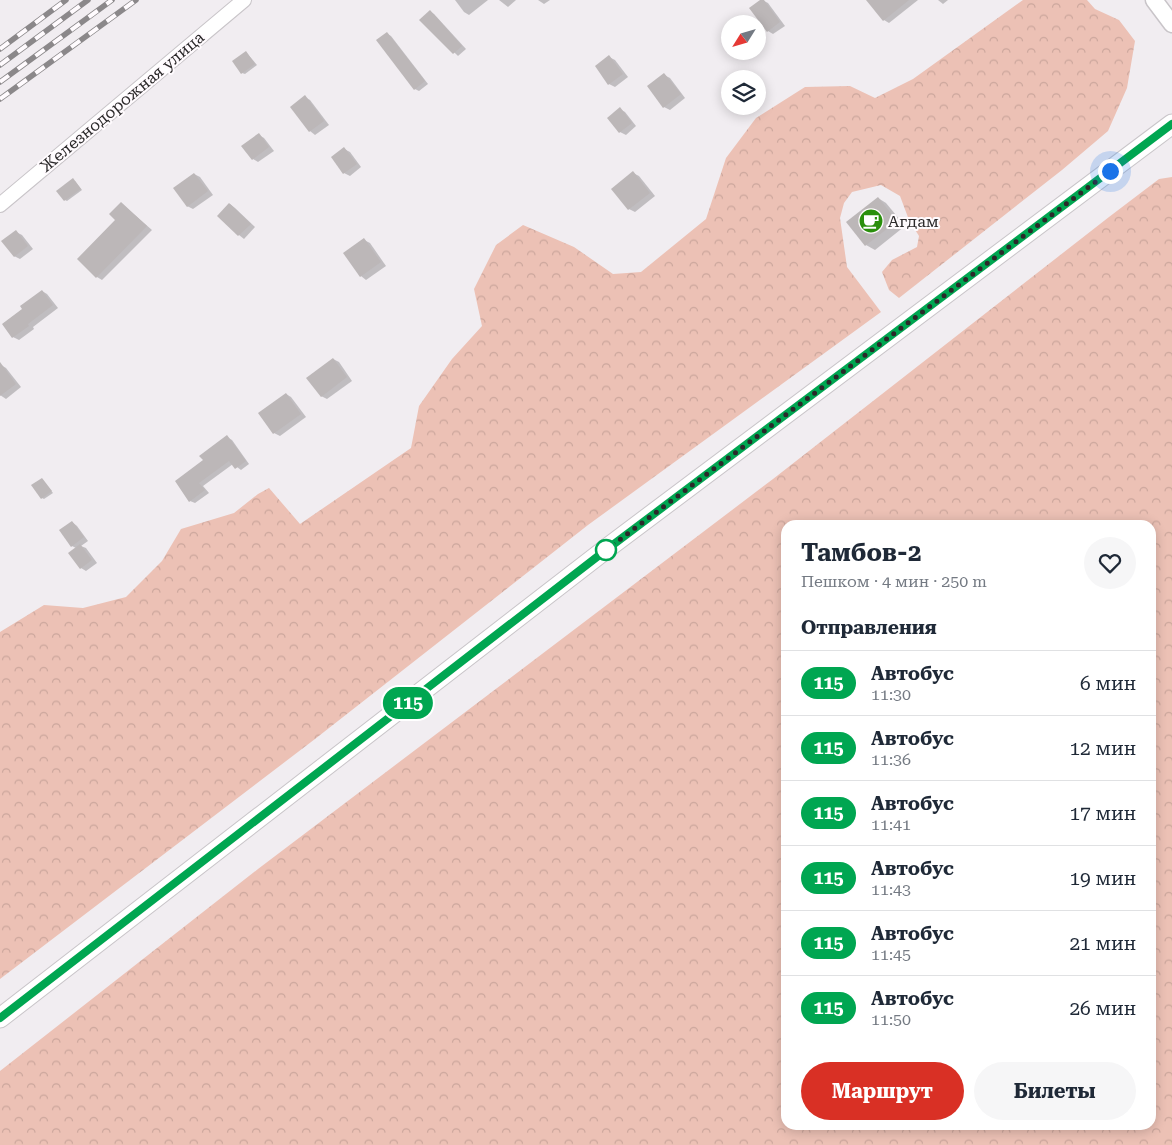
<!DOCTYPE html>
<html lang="ru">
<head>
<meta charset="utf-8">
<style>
	:root { --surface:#fff; --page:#f6f6f7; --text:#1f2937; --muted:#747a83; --line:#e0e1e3; --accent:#d93025 }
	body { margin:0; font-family:"Roboto Serif",serif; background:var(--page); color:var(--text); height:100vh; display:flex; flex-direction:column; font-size:19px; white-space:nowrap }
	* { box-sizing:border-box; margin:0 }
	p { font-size:16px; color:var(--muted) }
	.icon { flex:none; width:28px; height:28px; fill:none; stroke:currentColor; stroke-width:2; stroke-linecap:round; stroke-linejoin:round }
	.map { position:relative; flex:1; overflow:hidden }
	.details { position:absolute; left:781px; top:520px; width:375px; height:610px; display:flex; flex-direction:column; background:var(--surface); border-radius:15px; box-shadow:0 2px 12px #0003 }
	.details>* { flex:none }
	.badge { padding:0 10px; border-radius:16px; font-size:18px; line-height:32px }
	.needle { width:32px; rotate:233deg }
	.tools { position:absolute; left:721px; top:15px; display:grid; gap:10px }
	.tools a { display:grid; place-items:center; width:45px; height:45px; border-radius:50%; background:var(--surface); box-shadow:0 2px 12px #0003; font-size:25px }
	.you { position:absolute; width:25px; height:25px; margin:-12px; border:4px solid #fff; border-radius:50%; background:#1a73e8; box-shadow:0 0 0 8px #1a73e833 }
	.map>.badge { position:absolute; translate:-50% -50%; box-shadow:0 0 0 2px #fff }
	h2 { padding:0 20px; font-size:19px; line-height:45px }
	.round { display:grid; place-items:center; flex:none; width:52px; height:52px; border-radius:26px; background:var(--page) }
	.summary { display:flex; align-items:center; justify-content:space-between; height:85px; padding:0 20px }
	h1 { font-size:24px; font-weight:700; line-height:38px }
	.action { display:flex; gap:10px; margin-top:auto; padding:10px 20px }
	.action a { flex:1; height:58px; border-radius:30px; background:var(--accent); color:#fff; font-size:20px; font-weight:700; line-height:58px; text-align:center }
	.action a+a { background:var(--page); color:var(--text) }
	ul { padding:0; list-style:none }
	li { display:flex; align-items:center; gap:15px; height:65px; padding:0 20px; border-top:1px solid var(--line) }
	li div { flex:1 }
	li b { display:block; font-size:19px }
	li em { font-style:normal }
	li .badge { min-width:55px; font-weight:700; text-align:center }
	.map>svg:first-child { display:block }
	.forest { fill:url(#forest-crowns); fill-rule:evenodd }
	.shadow { fill:#0003 }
	.building { fill:#bcb7b8 }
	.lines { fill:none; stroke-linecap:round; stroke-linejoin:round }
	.minor-casing { stroke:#c9c5c9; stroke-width:16 }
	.tertiary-casing { stroke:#c9c5c9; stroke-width:19 }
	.secondary-casing { stroke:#c9c5c9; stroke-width:21 }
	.minor { stroke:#fff; stroke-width:14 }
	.tertiary { stroke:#fff; stroke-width:16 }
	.secondary { stroke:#fff; stroke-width:19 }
	.rail-casing { stroke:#8b888a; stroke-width:5.5 }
	.rail { stroke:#fffbfe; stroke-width:4; stroke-dasharray:11; stroke-linecap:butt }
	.line-casing { stroke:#fff; stroke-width:11 }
	.line { stroke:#00a651; stroke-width:8 }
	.walk { stroke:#2b292a; stroke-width:5; stroke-dasharray:0 9 }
	.stop-dot { fill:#fff; stroke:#00a651; stroke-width:2.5 }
	.labels { text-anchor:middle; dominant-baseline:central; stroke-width:4; stroke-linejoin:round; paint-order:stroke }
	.street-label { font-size:16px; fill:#2b292a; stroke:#fffbfe }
	.poi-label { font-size:16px; fill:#2b292a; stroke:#fffbfe; text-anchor:start }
</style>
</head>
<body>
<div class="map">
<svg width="1172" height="1145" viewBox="0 0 1172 1145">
	<defs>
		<pattern id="forest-crowns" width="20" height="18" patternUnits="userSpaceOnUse" patternTransform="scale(1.25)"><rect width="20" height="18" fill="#ecc1b5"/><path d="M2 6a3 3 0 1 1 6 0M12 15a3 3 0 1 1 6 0" fill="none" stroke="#cba69c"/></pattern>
	</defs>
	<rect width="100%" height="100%" fill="#f1edf1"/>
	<g class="forest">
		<path d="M1023,0H1087L1095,9L1119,20L1135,41L1127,88L1108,131L1062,170L899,298L889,290L882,272L892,260L917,247L919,236L909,220L900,196L881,185L852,192L844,203L840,218L847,267L881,312L588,525L315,739L0,979V632L44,605L83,608L126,597L162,561L181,529L234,513L258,494L269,488L300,524L411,448L419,406L452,359L482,326L474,289L496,245L523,225L574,247L613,274L641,272L706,219L726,158L756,118L805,87L850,86L875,98L913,79Z"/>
		<path d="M1172,177V1145H0V1071L258,869L773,479L1109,217L1159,179ZM786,525H1151V1125H786Z"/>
	</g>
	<g class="shadow">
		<path d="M455,0H488L469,15L464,12Z"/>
		<path d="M499,0H516L508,7Z"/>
		<path d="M538,0H550L544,4Z"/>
		<path d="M762,0L768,3L785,26L773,34L768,31Z"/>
		<path d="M878,0H918L889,23L884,20Z"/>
		<path d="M938,0H948L943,4Z"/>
		<path d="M430,12L434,14L466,49L458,56L421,20Z"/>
		<path d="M387,34L391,36L428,84L419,91L415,89Z"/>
		<path d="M246,52L257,65L245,74L242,73Z"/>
		<path d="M609,57L615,60L628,77L615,87L609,84Z"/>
		<path d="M664,75L670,78L685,98L670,110L664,107Z"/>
		<path d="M305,97L310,100L329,125L315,135L310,131Z"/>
		<path d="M620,109L625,112L636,126L626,135L620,132Z"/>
		<path d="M259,135L264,138L274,151L258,162L253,159Z"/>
		<path d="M344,149L350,152L361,167L350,176L344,173Z"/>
		<path d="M633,173L639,176L655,196L635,212L629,209L613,189Z"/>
		<path d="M194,174L200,177L213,195L193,209L187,206Z"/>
		<path d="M75,181L82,190L67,201L65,200Z"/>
		<path d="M878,198L886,203L905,226L875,250L866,245Z"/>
		<path d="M121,203L152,230L102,280L97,277L79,259L117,220Z"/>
		<path d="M230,204L235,208L255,227L244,239L239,235L219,216Z"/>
		<path d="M16,232L22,235L33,249L20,259L14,256Z"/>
		<path d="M364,240L370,243L386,266L366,280L361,276Z"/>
		<path d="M42,291L47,294L58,308L33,327L34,329L19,340L13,337L3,324L23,309Z"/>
		<path d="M333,359L339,362L352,381L327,399L321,396Z"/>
		<path d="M1,365L6,368L21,387L6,399L0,395Z"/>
		<path d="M286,394L291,397L306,417L280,436L274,433L260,413Z"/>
		<path d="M227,437L232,440L249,464L241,470L233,464L203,486L209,493L195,503L190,501L205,460Z"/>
		<path d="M42,479L53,493L44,499L42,498Z"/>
		<path d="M72,522L77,526L88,541L81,546L86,548L97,563L86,571L81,568L76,548L72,546Z"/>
	</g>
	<g class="building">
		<path d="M760,0H764L780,22L767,32L749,8Z"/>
		<path d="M866,0H909L883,21Z"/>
		<path d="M430,10L462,46L453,54L419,20Z"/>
		<path d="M387,32L425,81L414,90L376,40Z"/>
		<path d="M246,51L255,64L241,74L232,61Z"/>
		<path d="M609,55L623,74L608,85L595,66Z"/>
		<path d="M664,73L681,94L663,108L647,86Z"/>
		<path d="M305,95L324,121L309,132L290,107Z"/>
		<path d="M620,107L632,123L619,133L607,118Z"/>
		<path d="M259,133L269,147L252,160L241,146Z"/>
		<path d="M344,147L357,164L343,174L331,157Z"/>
		<path d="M633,171L650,193L628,210L611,189Z"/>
		<path d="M194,173L208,191L187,207L173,188Z"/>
		<path d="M73,178L81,189L64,201L56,191Z"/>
		<path d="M878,197L897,221L865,246L846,222Z"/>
		<path d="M121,202L147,226L96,278L77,259L115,220L109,214Z"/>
		<path d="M229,203L251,224L238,236L217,216Z"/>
		<path d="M16,230L28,246L14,257L1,241Z"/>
		<path d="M364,238L381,262L360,277L343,253Z"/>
		<path d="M42,290L53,305L28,324L29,326L12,338L2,324L22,309L20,306Z"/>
		<path d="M333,358L347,377L321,397L306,378Z"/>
		<path d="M0,362L16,384L0,396Z"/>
		<path d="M286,393L301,414L273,434L258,413Z"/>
		<path d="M227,435L246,461L235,469L229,461L199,483L205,490L189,502L175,481L203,460L199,456Z"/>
		<path d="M42,478L52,491L41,499L31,485Z"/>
		<path d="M72,521L84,537L71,547L59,530Z"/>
		<path d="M80,544L92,560L80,569L68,553Z"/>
	</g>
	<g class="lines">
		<defs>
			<path id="minor" d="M0,205L244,0"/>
			<path id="tertiary" d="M1154,0L1172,24"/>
			<path id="secondary" d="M0,1018L606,549L1172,124"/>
		</defs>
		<use href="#minor" class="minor-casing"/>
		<use href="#tertiary" class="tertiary-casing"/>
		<use href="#secondary" class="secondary-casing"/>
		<use href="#minor" class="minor"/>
		<use href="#tertiary" class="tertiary"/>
		<use href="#secondary" class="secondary"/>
		<defs>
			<g id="rail">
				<path d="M0,49L66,0"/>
				<path d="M0,65L88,0"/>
				<path d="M0,82L112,0"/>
				<path d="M0,99L136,0"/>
			</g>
		</defs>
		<use href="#rail" class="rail-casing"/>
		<use href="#rail" class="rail"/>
	</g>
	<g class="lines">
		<defs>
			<path id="line" d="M0,1018L606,550L1172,124"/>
		</defs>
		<use href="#line" class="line-casing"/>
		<use href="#line" class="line"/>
		<path class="walk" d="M606,550L1110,171"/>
	</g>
	<defs>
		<symbol id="cafe-disc" viewBox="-11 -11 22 22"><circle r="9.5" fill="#2a8f0c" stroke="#fffbfe"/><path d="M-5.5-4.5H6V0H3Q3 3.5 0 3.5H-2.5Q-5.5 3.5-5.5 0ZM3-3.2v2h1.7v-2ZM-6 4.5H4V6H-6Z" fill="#fff"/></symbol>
	</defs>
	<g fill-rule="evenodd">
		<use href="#cafe-disc" x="857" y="207" width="28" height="28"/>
	</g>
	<circle class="stop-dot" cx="606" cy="550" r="10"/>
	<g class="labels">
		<g class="street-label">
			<text transform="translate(122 102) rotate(-40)">Железнодорожная улица</text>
		</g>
		<g class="poi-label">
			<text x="888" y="221">Агдам</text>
		</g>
	</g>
</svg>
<div class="tools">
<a><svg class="needle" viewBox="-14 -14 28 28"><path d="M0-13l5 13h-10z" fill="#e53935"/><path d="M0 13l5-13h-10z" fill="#747a83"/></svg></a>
<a><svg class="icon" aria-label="layers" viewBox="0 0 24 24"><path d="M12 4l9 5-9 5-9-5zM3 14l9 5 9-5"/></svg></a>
</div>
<div class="you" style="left:1110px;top:171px"></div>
<b class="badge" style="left:408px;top:703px;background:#00a651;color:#fff">115</b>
<section class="details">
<div class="summary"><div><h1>Тамбов-2</h1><p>Пешком · 4 мин · 250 m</p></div><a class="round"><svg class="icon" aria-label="heart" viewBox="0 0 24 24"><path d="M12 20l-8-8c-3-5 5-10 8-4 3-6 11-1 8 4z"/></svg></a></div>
<h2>Отправления</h2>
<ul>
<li><span class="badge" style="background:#00a651;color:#fff">115</span><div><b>Автобус</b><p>11:30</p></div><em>6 мин</em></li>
<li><span class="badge" style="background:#00a651;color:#fff">115</span><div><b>Автобус</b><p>11:36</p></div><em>12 мин</em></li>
<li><span class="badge" style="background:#00a651;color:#fff">115</span><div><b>Автобус</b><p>11:41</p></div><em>17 мин</em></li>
<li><span class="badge" style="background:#00a651;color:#fff">115</span><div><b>Автобус</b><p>11:43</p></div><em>19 мин</em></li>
<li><span class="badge" style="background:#00a651;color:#fff">115</span><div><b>Автобус</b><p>11:45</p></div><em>21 мин</em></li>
<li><span class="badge" style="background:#00a651;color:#fff">115</span><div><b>Автобус</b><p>11:50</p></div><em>26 мин</em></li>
</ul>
<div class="action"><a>Маршрут</a><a>Билеты</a></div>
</section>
</div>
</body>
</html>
